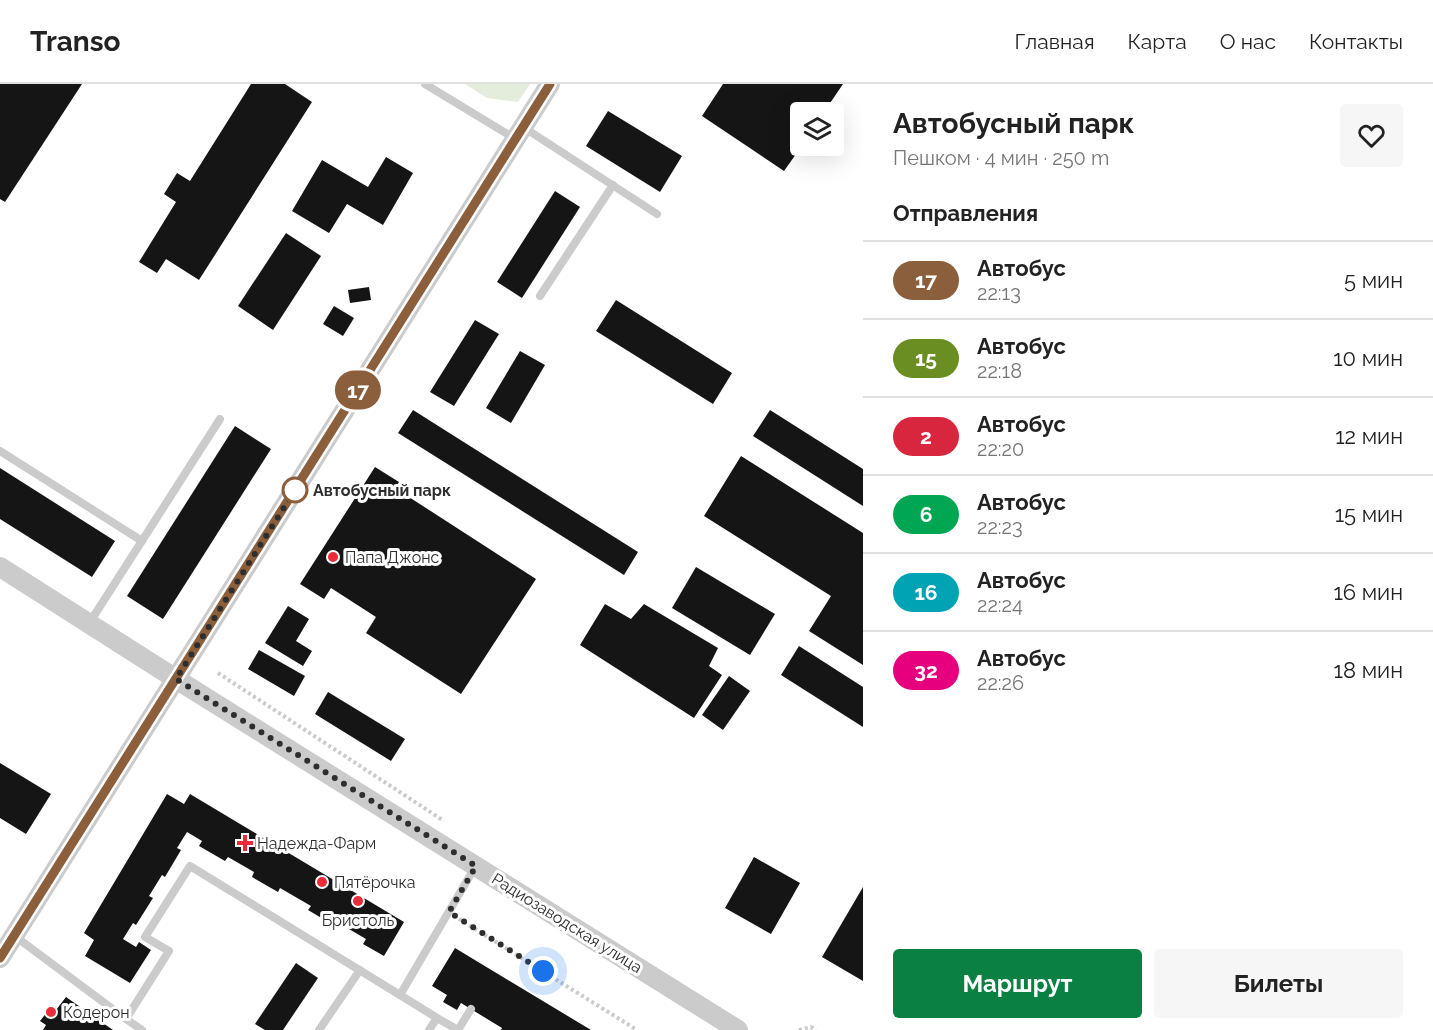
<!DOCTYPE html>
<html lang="ru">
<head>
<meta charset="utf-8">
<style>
	:root { --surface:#fff; --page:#f6f6f6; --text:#222; --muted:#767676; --line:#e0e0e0; --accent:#0b8043 }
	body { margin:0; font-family:Raleway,sans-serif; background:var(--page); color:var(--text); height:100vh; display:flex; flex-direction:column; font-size:22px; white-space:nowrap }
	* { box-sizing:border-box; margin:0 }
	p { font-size:20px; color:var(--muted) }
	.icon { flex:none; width:33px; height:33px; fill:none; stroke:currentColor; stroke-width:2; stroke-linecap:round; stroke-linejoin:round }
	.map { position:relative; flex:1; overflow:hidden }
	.side { display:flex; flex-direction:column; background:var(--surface); width:570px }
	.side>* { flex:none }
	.badge { padding:0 12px; border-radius:20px; font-size:21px; line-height:39px }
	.controls { position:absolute; left:790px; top:18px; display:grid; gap:12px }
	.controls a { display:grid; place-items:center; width:54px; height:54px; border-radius:6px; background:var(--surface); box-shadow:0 6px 24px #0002; font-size:30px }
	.you { position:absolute; width:30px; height:30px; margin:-15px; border:4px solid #fff; border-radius:50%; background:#1a73e8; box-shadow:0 0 0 9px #1a73e833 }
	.map>.badge { position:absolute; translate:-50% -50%; box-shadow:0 0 0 3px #fff }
	h2 { padding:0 30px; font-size:22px; line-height:54px }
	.round { display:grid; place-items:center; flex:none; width:63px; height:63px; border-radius:6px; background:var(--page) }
	.headline { display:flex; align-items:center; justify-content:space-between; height:102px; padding:0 30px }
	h1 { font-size:28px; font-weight:700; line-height:45px }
	.cta { display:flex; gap:12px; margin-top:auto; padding:12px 30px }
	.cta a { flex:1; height:69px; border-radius:6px; background:var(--accent); color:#fff; font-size:24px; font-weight:700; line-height:69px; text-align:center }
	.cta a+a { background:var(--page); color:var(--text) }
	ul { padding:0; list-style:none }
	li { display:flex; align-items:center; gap:18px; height:78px; padding:0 30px; border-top:2px solid var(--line) }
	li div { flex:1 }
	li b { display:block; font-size:22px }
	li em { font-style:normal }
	li .badge { min-width:66px; font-weight:700; text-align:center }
	header { display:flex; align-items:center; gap:36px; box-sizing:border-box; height:84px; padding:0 30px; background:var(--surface); border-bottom:2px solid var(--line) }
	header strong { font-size:28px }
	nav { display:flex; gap:33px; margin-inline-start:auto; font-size:21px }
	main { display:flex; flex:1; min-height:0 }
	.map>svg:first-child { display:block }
	.green { fill:#e4ecdb }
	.building { fill:#151515 }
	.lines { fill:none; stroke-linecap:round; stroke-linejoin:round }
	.path { stroke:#cbcbcb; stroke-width:4; stroke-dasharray:3 3; stroke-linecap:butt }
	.service { stroke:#cbcbcb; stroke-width:8 }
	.tertiary { stroke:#cbcbcb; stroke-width:20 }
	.line-casing { stroke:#fff; stroke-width:14 }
	.line { stroke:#8b5e3c; stroke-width:9 }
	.walk { stroke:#2e2e2e; stroke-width:6; stroke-dasharray:0 10.8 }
	.stop-dot { fill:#fff; stroke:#8b5e3c; stroke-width:3 }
	.poi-dot { fill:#ea2b39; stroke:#fff; stroke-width:2 }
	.labels { text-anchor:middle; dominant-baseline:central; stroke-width:6; stroke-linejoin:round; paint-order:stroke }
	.stop-label { font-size:16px; font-weight:bold; fill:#2e2e2e; stroke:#fff; text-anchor:start }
	.poi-label { font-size:16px; fill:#2e2e2e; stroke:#fff; text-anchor:start }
	.street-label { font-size:16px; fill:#2e2e2e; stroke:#fff }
</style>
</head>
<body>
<header>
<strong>Transo</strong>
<nav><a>Главная</a><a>Карта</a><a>О нас</a><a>Контакты</a></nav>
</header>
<main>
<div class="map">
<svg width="863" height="946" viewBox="0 0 863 946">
	<rect width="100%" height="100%" fill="#fff"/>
	<path class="green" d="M465,0H530L518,18L487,14Z"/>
	<g class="building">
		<path d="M0,0H82L5,118L0,115Z"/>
		<path d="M251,0H285L312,18L199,196L166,175L157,189L139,178L176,118L164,110L177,89L190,97Z"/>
		<path d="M723,0H843L824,28H801V63L784,87L702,32Z"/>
		<path d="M608,27L682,72L660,108L586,62Z"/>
		<path d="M386,73L413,89L383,141L347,120L329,149L292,127L322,76L368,103Z"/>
		<path d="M555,107L580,123L522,214L497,198Z"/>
		<path d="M286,149L321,172L273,246L238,222Z"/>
		<path d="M369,203L371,216L350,219L348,206Z"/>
		<path d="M616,216L732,289L713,320L596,247Z"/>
		<path d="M334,222L354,234L343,252L323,240Z"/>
		<path d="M475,236L499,250L454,322L430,308Z"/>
		<path d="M520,267L545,281L511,339L486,324Z"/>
		<path d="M413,326L638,468L624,491L398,349Z"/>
		<path d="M770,326L863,385V422L753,352Z"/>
		<path d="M235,342L271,365L163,535L127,512Z"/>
		<path d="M741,372L863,449V581L809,547L831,512L704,432Z"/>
		<path d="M375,383L399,398L395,404L536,495L461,610L366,549L376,533L331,504L324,515L300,500Z"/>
		<path d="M0,384L115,457L92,493L0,435Z"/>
		<path d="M696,483L775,530L750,571L672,524Z"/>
		<path d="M605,520L631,535L644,520L718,564L709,582L722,591L694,634L580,561Z"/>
		<path d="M288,522L309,535L296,557L312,567L303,582L265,559Z"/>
		<path d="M799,562L863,603V643L781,591Z"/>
		<path d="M259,566L305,592L294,612L248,585Z"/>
		<path d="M729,592L750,607L723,646L702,631Z"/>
		<path d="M328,608L405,655L391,677L315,630Z"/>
		<path d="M0,679L51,710L26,750L0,734Z"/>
		<path d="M167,710L184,720L190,710L404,838L384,872L363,860L366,855L337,838L335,842L308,826L311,822L280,804L278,808L252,793L254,788L228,773L225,777L199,762L202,757L187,748L177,764L181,766L165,793L162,791L149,812L153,814L136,841L133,839L123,855L136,863L139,858L151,866L130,899L85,872L94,856L84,849Z"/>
		<path d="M754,773L800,799L771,850L725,824Z"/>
		<path d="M863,803V897L822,873Z"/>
		<path d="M455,864L591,946H501L502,944L461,919L457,926L443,918L447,911L432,902Z"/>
		<path d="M296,879L318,894L283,946H265L255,940Z"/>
		<path d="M66,913L103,939L113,946H43L46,941L40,937L51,923L56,926Z"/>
	</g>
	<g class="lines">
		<g class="path">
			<path d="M218,589L444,737"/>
			<path d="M459,835L637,946"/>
			<path d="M799,946L811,943L816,946"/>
		</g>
		<g class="service">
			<path d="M425,0L514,54"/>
			<path d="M523,43L657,130"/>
			<path d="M540,212L613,101"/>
			<path d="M0,367L142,457"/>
			<path d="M90,538L220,335"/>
			<path d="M16,853L126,935L169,867L145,853L190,782L400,911"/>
			<path d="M437,934L458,946"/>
			<path d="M126,935L142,946"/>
			<path d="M319,946L360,886"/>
			<path d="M429,946L437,934L400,911L475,783"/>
			<path d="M458,946L471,925"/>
		</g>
		<g class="tertiary">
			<path d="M0,483L176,595L738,946"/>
			<path d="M0,874L550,0"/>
		</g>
	</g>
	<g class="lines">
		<defs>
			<path id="line" d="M0,874L550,0"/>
		</defs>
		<use href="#line" class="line-casing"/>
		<use href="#line" class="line"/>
		<path class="walk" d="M295,406L176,595L476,782L449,828L543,887"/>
	</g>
	<circle class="stop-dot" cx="295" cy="406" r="12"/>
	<g class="poi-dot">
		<circle cx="333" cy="473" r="6"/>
		<path d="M242 750h6v6h6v6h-6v6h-6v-6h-6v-6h6z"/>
		<circle cx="322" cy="798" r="6"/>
		<circle cx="358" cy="817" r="6"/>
		<circle cx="51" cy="928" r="6"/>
	</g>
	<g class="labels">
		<g class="stop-label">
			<text x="313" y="406">Автобусный парк</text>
		</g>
		<g class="poi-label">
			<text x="345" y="473">Папа Джонс</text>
			<text x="257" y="759">Надежда-Фарм</text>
			<text x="334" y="798">Пятёрочка</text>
			<text x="358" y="836" text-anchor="middle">Бристоль</text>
			<text x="63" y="928">Кодерон</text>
		</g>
		<g class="street-label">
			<text transform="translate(567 839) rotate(32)">Радиозаводская улица</text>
		</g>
	</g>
</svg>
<div class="controls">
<a><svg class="icon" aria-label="layers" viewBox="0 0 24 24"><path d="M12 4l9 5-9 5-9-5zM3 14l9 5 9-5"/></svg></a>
</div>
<div class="you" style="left:543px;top:887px"></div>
<b class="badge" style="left:358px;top:306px;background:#8b5e3c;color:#fff">17</b>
</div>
<section class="side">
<div class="headline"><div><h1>Автобусный парк</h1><p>Пешком · 4 мин · 250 m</p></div><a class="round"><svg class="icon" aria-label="heart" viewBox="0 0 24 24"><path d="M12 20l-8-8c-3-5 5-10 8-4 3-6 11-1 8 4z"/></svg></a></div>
<h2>Отправления</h2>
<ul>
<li><span class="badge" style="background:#8b5e3c;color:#fff">17</span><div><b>Автобус</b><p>22:13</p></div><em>5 мин</em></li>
<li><span class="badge" style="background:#6b8e23;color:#fff">15</span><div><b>Автобус</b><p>22:18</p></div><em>10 мин</em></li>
<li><span class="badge" style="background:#d7263d;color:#fff">2</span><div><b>Автобус</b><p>22:20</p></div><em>12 мин</em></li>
<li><span class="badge" style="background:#00a651;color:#fff">6</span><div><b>Автобус</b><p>22:23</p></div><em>15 мин</em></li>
<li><span class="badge" style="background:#00a3b4;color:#fff">16</span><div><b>Автобус</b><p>22:24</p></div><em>16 мин</em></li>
<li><span class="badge" style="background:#e6007e;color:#fff">32</span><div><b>Автобус</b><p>22:26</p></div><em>18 мин</em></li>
</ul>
<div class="cta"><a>Маршрут</a><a>Билеты</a></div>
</section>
</main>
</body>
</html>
